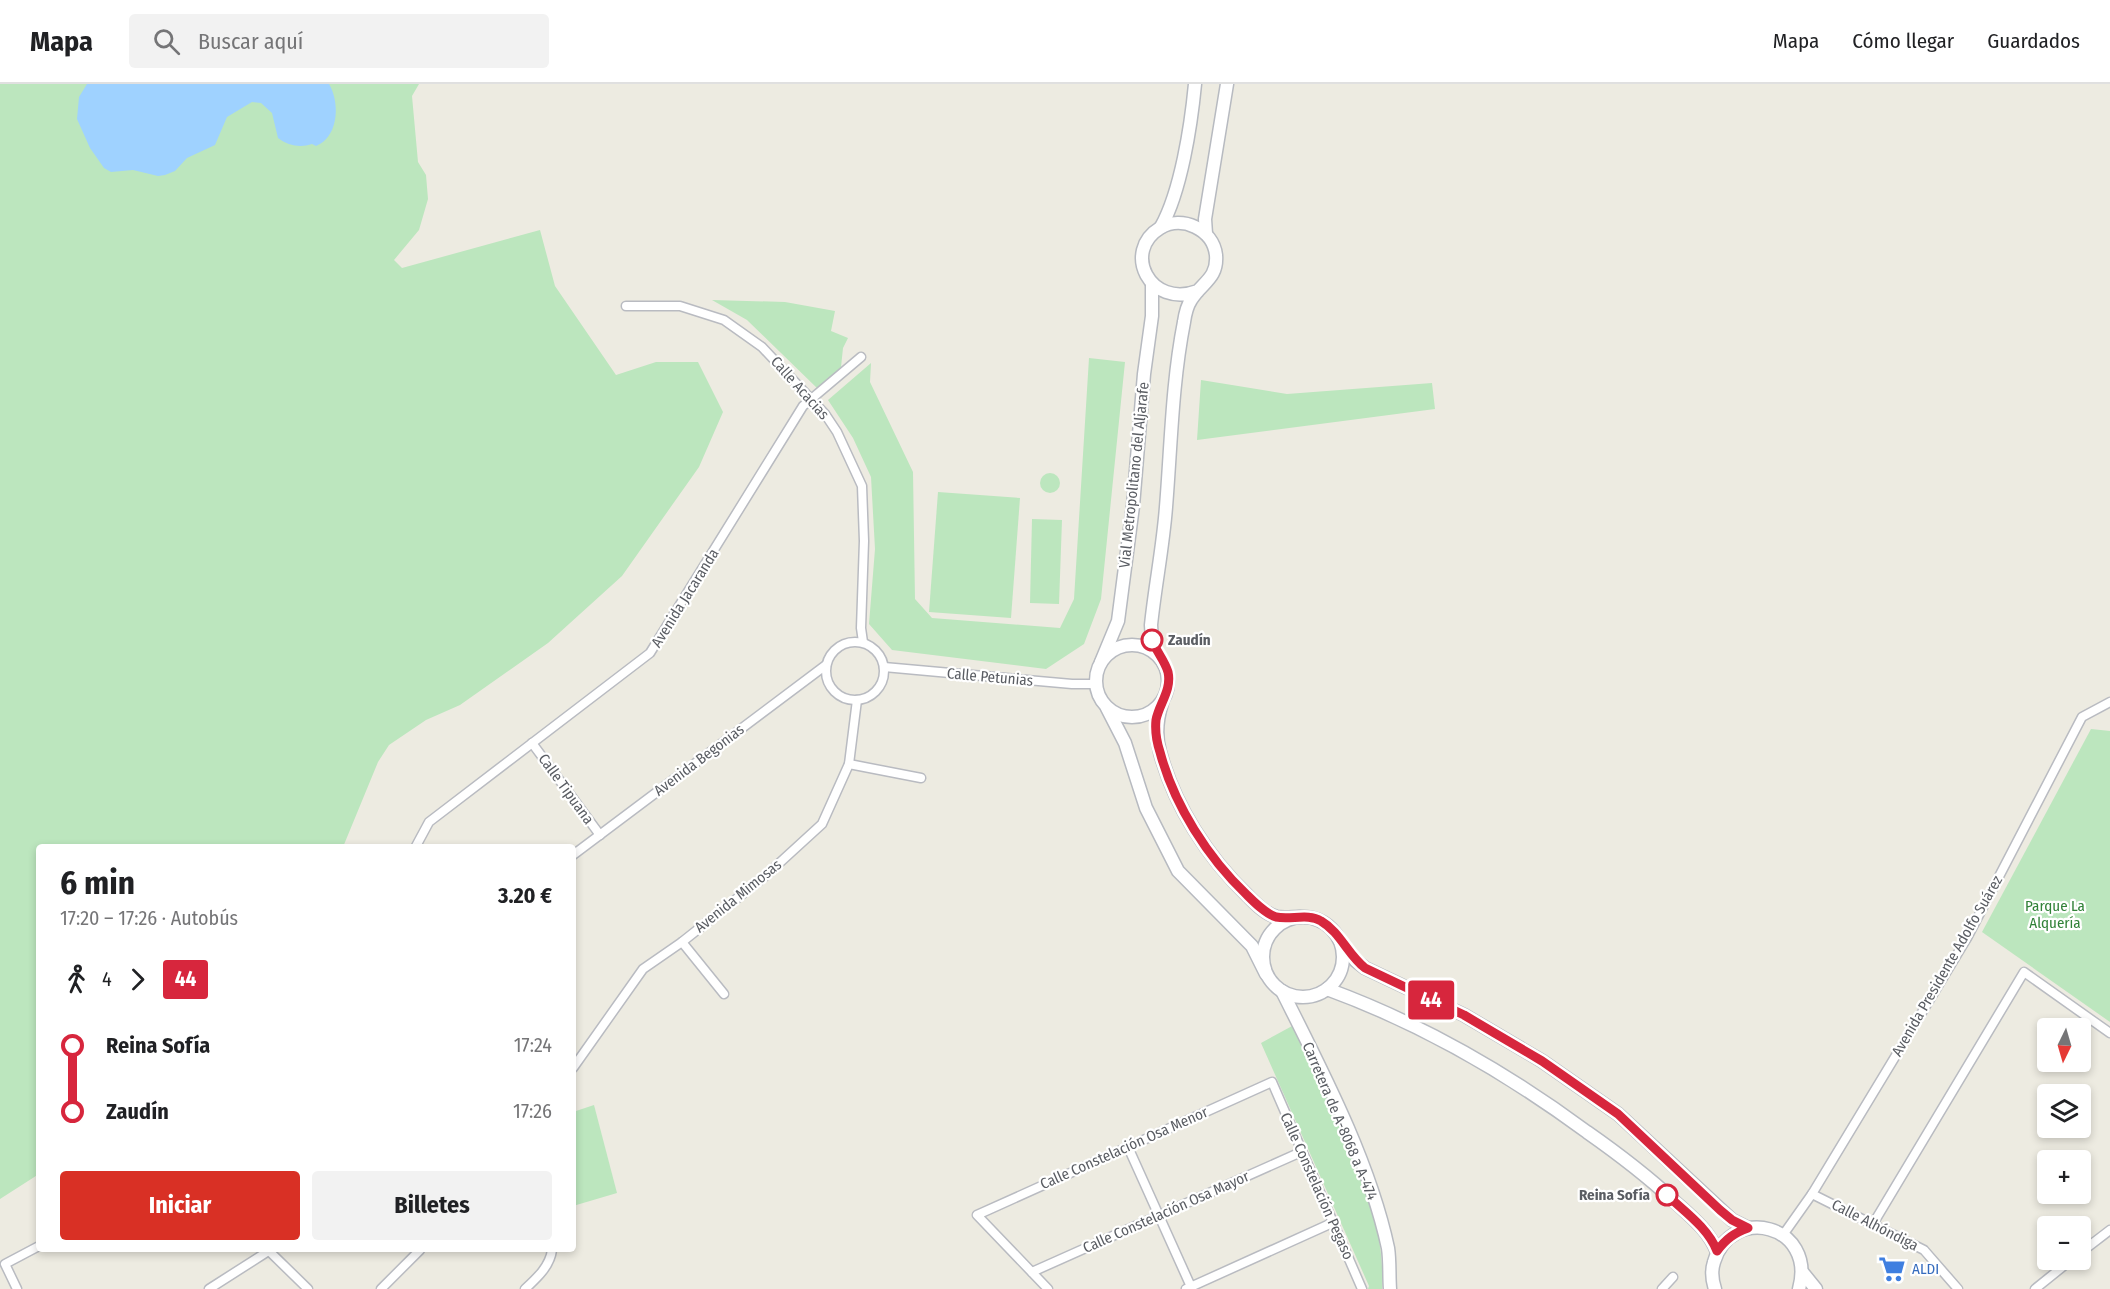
<!DOCTYPE html>
<html lang="es">
<head>
<meta charset="utf-8">
<style>
	:root { --surface:#fff; --page:#f2f2f2; --text:#202124; --muted:#757577; --line:#e0e0e0; --accent:#d93025 }
	body { margin:0; font-family:"Fira Sans Condensed",sans-serif; background:var(--page); color:var(--text); height:100vh; display:flex; flex-direction:column; font-size:22px; white-space:nowrap }
	* { box-sizing:border-box; margin:0 }
	p { font-size:20px; color:var(--muted) }
	.icon { flex:none; width:33px; height:33px; fill:none; stroke:currentColor; stroke-width:2; stroke-linecap:round; stroke-linejoin:round }
	.map { position:relative; flex:1; overflow:hidden }
	.sheet { position:absolute; left:36px; top:760px; width:540px; height:408px; display:flex; flex-direction:column; background:var(--surface); border-radius:6px; box-shadow:0 3px 9px #0003 }
	.sheet>* { flex:none }
	.badge { padding:0 12px; border-radius:4px; font-size:21px; line-height:39px }
	.needle { width:39px; rotate:185deg }
	.controls { position:absolute; left:2037px; top:934px; display:grid; gap:12px }
	.controls a { display:grid; place-items:center; width:54px; height:54px; border-radius:6px; background:var(--surface); box-shadow:0 3px 9px #0003; font-size:30px }
	.map>.badge { position:absolute; translate:-50% -50%; box-shadow:0 0 0 3px #fff }
	.legs { display:flex; align-items:center; gap:9px; height:66px; padding:0 24px; font-size:20px }
	.legs p { margin-inline-start:auto }
	.overview { display:flex; align-items:center; justify-content:space-between; height:102px; padding:0 24px }
	h1 { font-size:33px; font-weight:700; line-height:45px }
	.action { display:flex; gap:12px; margin-top:auto; padding:12px 24px }
	.action a { flex:1; height:69px; border-radius:6px; background:var(--accent); color:#fff; font-size:24px; font-weight:700; line-height:69px; text-align:center }
	.action a+a { background:var(--page); color:var(--text) }
	ul { padding:0 24px; list-style:none }
	li { display:flex; align-items:center; gap:21px; height:66px; font-size:22px }
	li i { display:grid; place-items:center; width:9px; height:100%; margin:0 8px; background:currentColor }
	li i::after { content:''; width:15px; height:15px; margin:-8px; border:4px solid; border-radius:50%; background:var(--surface) }
	li p { margin-inline-start:auto }
	li:first-child i { background:linear-gradient(#0000 50%,currentColor 0) }
	li:last-child i { background:linear-gradient(currentColor 50%,#0000 0) }
	header { display:flex; align-items:center; gap:36px; box-sizing:border-box; height:84px; padding:0 30px; background:var(--surface); border-bottom:2px solid var(--line) }
	header strong { font-size:28px }
	nav { display:flex; gap:33px; margin-inline-start:auto; font-size:21px }
	.search { width:420px; height:54px; background:var(--page); display:flex; align-items:center; gap:15px; box-sizing:border-box; padding:0 21px; border-radius:6px; color:var(--muted); font-size:22px }
	.map>svg:first-child { display:block }
	.green { fill:#bce6be }
	.water { fill:#9fd2ff }
	.lines { fill:none; stroke-linecap:round; stroke-linejoin:round }
	.street-casing { stroke:#b9bbc1; stroke-width:11 }
	.secondary-casing { stroke:#b7bac0; stroke-width:15 }
	.street { stroke:#fff; stroke-width:8 }
	.secondary { stroke:#fff; stroke-width:12 }
	.line-1-casing { stroke:#fff; stroke-width:14 }
	.line-1 { stroke:#d7263d; stroke-width:9 }
	.stop-1-dot { fill:#fff; stroke:#d7263d; stroke-width:3 }
	.labels { text-anchor:middle; dominant-baseline:central; stroke-width:4.5; stroke-linejoin:round; paint-order:stroke }
	.street-label { font-size:15px; fill:#5a5d63; stroke:#fff }
	.stop-label { font-size:15px; font-weight:bold; fill:#5a5d63; stroke:#fff; text-anchor:start }
	.park-label { font-size:15px; fill:#318238; stroke:#fff }
	.shop-label { font-size:15px; fill:#366cbe; stroke:#fff; text-anchor:start }
</style>
</head>
<body>
<header>
<strong>Mapa</strong>
<div class="search"><svg class="icon" aria-label="search" viewBox="0 0 24 24"><circle cx="10" cy="10" r="6"/><path d="M15 15l6 6"/></svg>Buscar aquí</div>
<nav><a>Mapa</a><a>Cómo llegar</a><a>Guardados</a></nav>
</header>
<div class="map">
<svg width="2110" height="1205" viewBox="0 0 2110 1205">
	<rect width="100%" height="100%" fill="#edebe1"/>
	<g class="green">
		<path d="M0,0H419L412,12L418,78L426,91L428,115L419,146L394,176L402,184L540,146L555,202L616,291L656,278H698L723,328L699,383L622,492L548,559L460,621L426,636L389,661L378,678L343,763L39,764V1090L0,1115Z"/>
		<path d="M712,216L785,218L835,227L831,247L848,254L843,264L841,283L818,305L747,236Z"/>
		<path d="M1089,274L1125,278L1101,515L1084,560L1046,585L892,566L869,540L875,465L871,393L853,354L828,316L871,279L870,298L913,388L915,515L932,534L1060,544L1074,515Z"/>
		<path d="M1201,296L1287,310L1432,299L1435,325L1197,356Z"/>
		<circle cx="1050" cy="399" r="10"/>
		<path d="M938,408L1020,414L1011,534L929,528Z"/>
		<path d="M1032,435L1062,436L1059,520L1030,519Z"/>
		<path d="M2091,645L2110,647V938L1982,848Z"/>
		<path d="M1294,941C1330,1018 1388,1118 1382,1205H1368L1369,1202L1261,959Z"/>
		<path d="M594,1021L617,1109L573,1122V1028Z"/>
	</g>
	<path class="water" d="M87,0H329C340,18 339,53 316,62L312,60C301,64 288,62 278,54L272,29L261,19L252,18L227,33L215,61L187,74L175,87L165,91L158,92L133,86L111,88L104,84L90,64L77,35L79,13Z"/>
	<g class="lines">
		<defs>
			<g id="street">
				<path d="M626,222H680L724,236L762,263L825,330L837,348L862,402L864,457L861,544L863,558"/>
				<circle cx="855" cy="587" r="29"/>
				<path d="M884,583L1072,600H1096"/>
				<path d="M532,659L600,751"/>
				<path d="M849,680L921,694"/>
				<path d="M415,764L429,738L650,569L803,322L861,273"/>
				<path d="M573,771L826,581"/>
				<path d="M682,858L724,910"/>
				<path d="M573,984L643,885L682,858L764,793L822,740L849,680L857,616"/>
				<path d="M1128,1063L1192,1205"/>
				<path d="M1812,1110L1924,1166L1958,1205"/>
				<path d="M1873,1140L2024,888L2110,949"/>
				<path d="M1783,1151L1812,1110L1967,854L2082,633L2110,618"/>
				<path d="M268,1166L308,1205"/>
				<path d="M2080,1169L2110,1146"/>
				<path d="M1032,1188L1301,1068"/>
				<path d="M17,1205L5,1180L39,1162"/>
				<path d="M209,1205L270,1166"/>
				<path d="M381,1205L420,1166"/>
				<path d="M525,1205C537,1194 550,1182 552,1166"/>
				<path d="M1048,1205L977,1131L1272,998L1362,1205"/>
				<path d="M1186,1205L1332,1139"/>
				<path d="M1662,1205L1673,1193"/>
				<path d="M2035,1205L2071,1176"/>
			</g>
			<g id="secondary">
				<path d="M1161,143C1181,107 1191,42 1195,0"/>
				<path d="M1206,150L1205,135L1227,0"/>
				<circle cx="1132" cy="597" r="36"/>
				<path d="M1158,571L1152,556L1151,541C1155,502 1163,463 1166,423C1171,362 1172,299 1184,238C1185,231 1187,222 1191,216C1201,199 1218,195 1216,171C1213,145 1182,131 1160,144C1122,167 1149,225 1198,207"/>
				<path d="M1101,578L1118,537L1133,422L1144,290L1152,232V200"/>
				<path d="M1162,619C1157,635 1155,651 1160,668C1174,721 1208,774 1248,812C1255,819 1266,831 1277,833C1284,834 1293,833 1300,833"/>
				<path d="M1107,624L1125,659L1146,724L1178,787L1252,862L1266,890"/>
				<circle cx="1303" cy="873" r="40"/>
				<path d="M1340,857L1356,877L1365,884L1464,931L1542,977L1618,1030L1732,1136L1748,1144"/>
				<path d="M1327,905C1420,939 1507,989 1587,1048C1617,1069 1646,1091 1673,1116C1689,1131 1709,1146 1717,1168"/>
				<path d="M1282,907C1322,987 1369,1076 1388,1164C1390,1177 1389,1192 1390,1205"/>
				<path d="M1803,1189L1816,1205"/>
				<path d="M1715,1205C1712,1196 1711,1187 1714,1178C1731,1120 1817,1140 1799,1205"/>
			</g>
		</defs>
		<use href="#street" class="street-casing"/>
		<use href="#secondary" class="secondary-casing"/>
		<use href="#street" class="street"/>
		<use href="#secondary" class="secondary"/>
	</g>
	<g class="lines">
		<defs>
			<path id="line-1" d="M1152,556C1156,567 1165,577 1168,588C1172,606 1159,620 1156,636C1155,646 1157,659 1160,668C1174,721 1208,774 1247,811C1255,819 1266,830 1276,833C1291,836 1308,829 1321,837C1340,848 1348,871 1365,884L1464,931L1542,977L1618,1030L1720,1126L1732,1136L1748,1144C1734,1149 1726,1155 1717,1167C1708,1144 1685,1128 1667,1111"/>
		</defs>
		<use href="#line-1" class="line-1-casing"/>
		<use href="#line-1" class="line-1"/>
	</g>
	<defs>
		<symbol id="supermarket-bare" viewBox="-9 -9 18 18"><path d="M-6-5.5h2.5l.6 2H6L4.5 2H-2.5L-4.4-4H-6ZM-1.5 3.2a1.3 1.3 0 1 0 .1 0ZM3 3.2a1.3 1.3 0 1 0 .1 0Z" fill="#3f7fe0" stroke="#fff" stroke-width="2.5" paint-order="stroke"/></symbol>
	</defs>
	<g fill-rule="evenodd">
		<use href="#supermarket-bare" x="1873" y="1166" width="38" height="38"/>
	</g>
	<g class="stop-1-dot">
		<circle cx="1152" cy="556" r="10"/>
		<circle cx="1667" cy="1111" r="10"/>
	</g>
	<g class="labels">
		<g class="street-label">
			<text transform="translate(800 304) rotate(48)">Calle Acacias</text>
			<text transform="translate(1134 391) rotate(-84)">Vial Metropolitano del Aljarafe</text>
			<text transform="translate(685 514) rotate(-58)">Avenida Jacaranda</text>
			<text transform="translate(990 593) rotate(5)">Calle Petunias</text>
			<text transform="translate(699 676) rotate(-37)">Avenida Begonias</text>
			<text transform="translate(566 705) rotate(54)">Calle Tipuana</text>
			<text transform="translate(738 812) rotate(-39)">Avenida Mimosas</text>
			<text transform="translate(1947 882) rotate(-60)">Avenida Presidente Adolfo Suárez</text>
			<text transform="translate(1340 1037) rotate(67)">Carretera de A-8068 a A-474</text>
			<text transform="translate(1124 1064) rotate(-24)">Calle Constelación Osa Menor</text>
			<text transform="translate(1317 1102) rotate(66)">Calle Constelación Pegaso</text>
			<text transform="translate(1166 1128) rotate(-24)">Calle Constelación Osa Mayor</text>
			<text transform="translate(1875 1141) rotate(27)">Calle Alhóndiga</text>
		</g>
		<g class="stop-label">
			<text x="1168" y="556">Zaudín</text>
			<text x="1650" y="1111" text-anchor="end">Reina Sofía</text>
		</g>
		<g class="park-label">
			<text x="2055" y="822">Parque La<tspan x="2055" dy="17">Alquería</tspan></text>
		</g>
		<g class="shop-label">
			<text x="1912" y="1185">ALDI</text>
		</g>
	</g>
</svg>
<div class="controls">
<a><svg class="needle" viewBox="-14 -14 28 28"><path d="M0-13l5 13h-10z" fill="#e53935"/><path d="M0 13l5-13h-10z" fill="#757577"/></svg></a>
<a><svg class="icon" aria-label="layers" viewBox="0 0 24 24"><path d="M12 4l9 5-9 5-9-5zM3 14l9 5 9-5"/></svg></a>
<a>+</a>
<a>−</a>
</div>
<b class="badge" style="left:1431px;top:916px;background:#d7263d;color:#fff">44</b>
<section class="sheet">
<div class="overview"><div><h1>6 min</h1><p>17:20 – 17:26 · Autobús</p></div><b>3.20 €</b></div>
<div class="legs"><svg class="icon" aria-label="walk" viewBox="0 0 24 24"><circle cx="13" cy="4" r="2"/><path d="M13 8l-2 6 4 7M11 14l-3 7M7 12l3-4h3l4 4"/></svg>4<svg class="icon" aria-label="forward" viewBox="0 0 24 24"><path d="M9 5l7 7-7 7"/></svg><b class="badge" style="background:#d7263d;color:#fff">44</b></div>
<ul>
<li><i style="color:#d7263d"></i><b>Reina Sofía</b><p>17:24</p></li>
<li><i style="color:#d7263d"></i><b>Zaudín</b><p>17:26</p></li>
</ul>
<div class="action"><a>Iniciar</a><a>Billetes</a></div>
</section>
</div>
</body>
</html>
